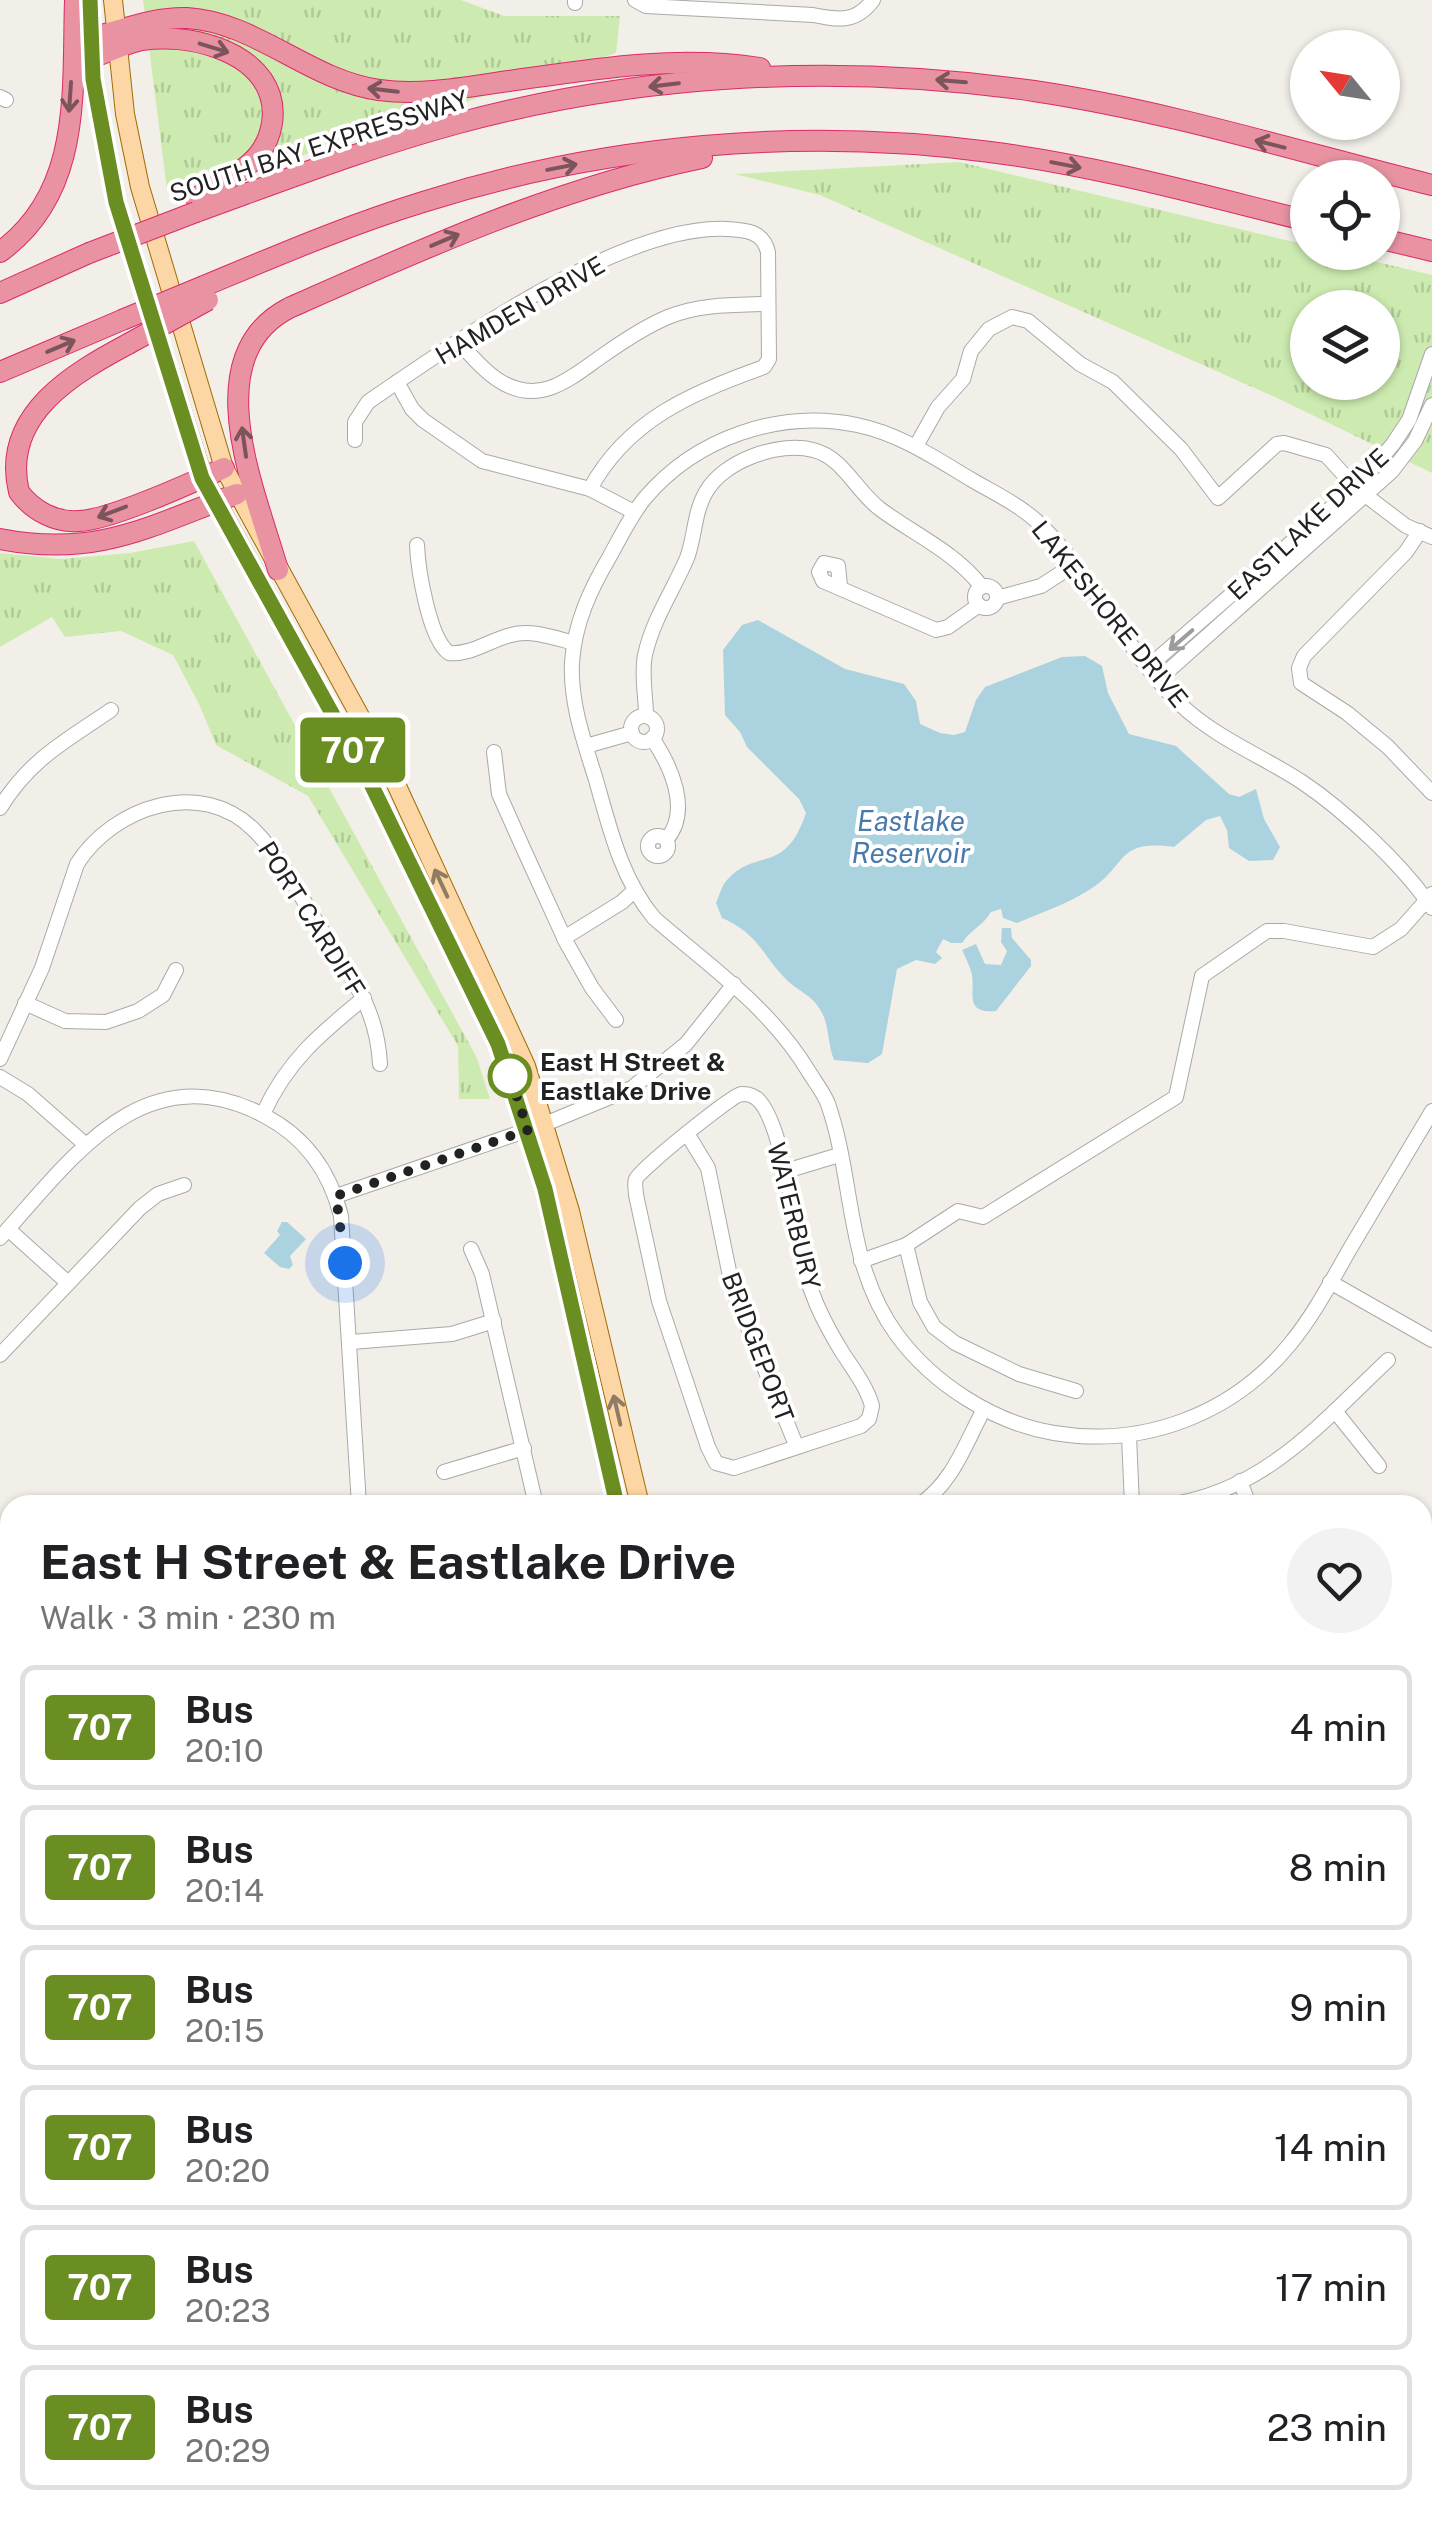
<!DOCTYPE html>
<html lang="en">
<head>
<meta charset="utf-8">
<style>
	:root { --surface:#fff; --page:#f2f2f2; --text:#202124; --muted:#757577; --line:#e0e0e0 }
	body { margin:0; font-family:"Public Sans",sans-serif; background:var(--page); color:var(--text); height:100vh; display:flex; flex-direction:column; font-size:38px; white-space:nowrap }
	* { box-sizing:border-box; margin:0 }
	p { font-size:32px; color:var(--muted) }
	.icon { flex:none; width:55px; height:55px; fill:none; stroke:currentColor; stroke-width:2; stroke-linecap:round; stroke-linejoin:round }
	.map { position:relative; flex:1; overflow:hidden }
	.details { position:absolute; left:0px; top:1495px; width:1432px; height:1032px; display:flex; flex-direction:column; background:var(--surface); border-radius:30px 30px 0 0; box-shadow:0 2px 8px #0004 }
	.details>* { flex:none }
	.badge { padding:0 20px; border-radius:8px; font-size:35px; line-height:65px }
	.needle { width:65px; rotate:300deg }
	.controls { position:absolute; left:1290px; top:30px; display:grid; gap:20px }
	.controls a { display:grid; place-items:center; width:110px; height:110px; border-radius:50%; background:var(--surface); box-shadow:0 2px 8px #0004; font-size:50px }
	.you { position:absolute; width:50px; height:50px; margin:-25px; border:8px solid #fff; border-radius:50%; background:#1a73e8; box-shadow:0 0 0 15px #1a73e833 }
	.map>.badge { position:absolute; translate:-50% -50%; box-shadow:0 0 0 5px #fff }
	.round { display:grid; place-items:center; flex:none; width:105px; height:105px; border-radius:52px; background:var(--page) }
	.head { display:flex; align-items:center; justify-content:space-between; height:170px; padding:0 40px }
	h1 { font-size:48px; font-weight:700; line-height:75px }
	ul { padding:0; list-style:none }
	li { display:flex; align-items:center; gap:30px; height:125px; margin:0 20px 15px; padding:0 20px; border:5px solid var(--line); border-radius:15px }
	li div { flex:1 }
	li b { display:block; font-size:38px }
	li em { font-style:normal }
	li .badge { min-width:110px; font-weight:700; text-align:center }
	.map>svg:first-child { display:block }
	.grass { fill:url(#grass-tufts); fill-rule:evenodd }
	.water { fill:#aad3df }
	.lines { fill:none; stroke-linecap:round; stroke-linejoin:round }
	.stream { stroke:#aad3df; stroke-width:2.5 }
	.minor-casing { stroke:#a9a9a9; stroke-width:16 }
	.major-casing { stroke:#a06b00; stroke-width:20 }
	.highway-casing { stroke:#dc2a67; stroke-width:22 }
	.minor { stroke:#fff; stroke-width:14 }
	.major { stroke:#fcd6a4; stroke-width:18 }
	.highway { stroke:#e892a2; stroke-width:20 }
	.highway-bridge-casing { stroke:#dc2a67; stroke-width:22; stroke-linecap:butt }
	.highway-bridge { stroke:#e892a2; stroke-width:20 }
	.oneway { stroke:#7b545c }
	.oneway2 { stroke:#9c9c9c }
	.oneway3 { stroke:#8f7c63 }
	.line-casing { stroke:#fff; stroke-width:22 }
	.line { stroke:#6b8e23; stroke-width:15 }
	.walk { stroke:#222; stroke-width:10; stroke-dasharray:0 18 }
	.stop-dot { fill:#fff; stroke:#6b8e23; stroke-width:5 }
	.labels { text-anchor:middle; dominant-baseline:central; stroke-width:8; stroke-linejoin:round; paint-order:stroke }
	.street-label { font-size:25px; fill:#222; stroke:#fff }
	.stop-label { font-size:25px; font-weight:bold; fill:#222; stroke:#fff; text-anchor:start }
	.water-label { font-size:28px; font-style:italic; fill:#4a7aab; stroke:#fff }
</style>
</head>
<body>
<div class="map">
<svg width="1432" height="2527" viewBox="0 0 1432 2527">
	<defs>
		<pattern id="grass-tufts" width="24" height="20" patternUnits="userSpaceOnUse" patternTransform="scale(2.5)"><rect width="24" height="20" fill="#cdebb0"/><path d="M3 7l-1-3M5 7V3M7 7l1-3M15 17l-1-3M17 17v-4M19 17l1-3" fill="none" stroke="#b0c997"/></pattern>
	</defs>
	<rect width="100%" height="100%" fill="#f2efe9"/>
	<g class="grass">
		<path d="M143,0H461L504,16H620L616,53L285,161L167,190Z"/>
		<path d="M959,162L1307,245L1308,252L1339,253L1432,275V473L1275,397L820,195L734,174ZM1308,308H1382V382H1308Z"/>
		<path d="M194,541L477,1058L490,1099H459L458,1046L308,796L216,745L199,704L173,655L121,631L65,637L52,617L0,647V553L61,559L130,553Z"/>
		<path d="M479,2518H778L774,2527H478Z"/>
	</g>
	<g class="water">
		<path d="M758,620L845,669L904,684L916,701L920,724L940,733L954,735L965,732L976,700L985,687L1062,657L1085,656L1102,666L1108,693L1129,734L1176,746L1229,794L1239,797L1256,789L1264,819L1280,847L1273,860L1249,861L1229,848L1227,830L1220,816L1206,820L1174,847C1114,839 1129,866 1089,890C1067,904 1041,913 1017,923L1003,918L1001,909L991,912C983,926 971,929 962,943H951L943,939L936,952L942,958L935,964L916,960L897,969L882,1054L868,1063L834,1060C827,1043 830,1023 819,1008C812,996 799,991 789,982C762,957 761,935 722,918L716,903C719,896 722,885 727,880C756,847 785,876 806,813L799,799L747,747L740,732L725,715L723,650L742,625Z"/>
		<path d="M1002,928H1011L1012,938L1031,960V966L996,1011C964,1014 975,993 972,975C970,967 966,958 962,950L976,944L985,964L1001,965L1007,951L1001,942Z"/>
		<path d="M282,1222H287L306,1239L290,1256L293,1265L289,1269L280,1267L264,1253L280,1235L277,1231Z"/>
	</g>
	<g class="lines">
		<path class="stream" d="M749,2526L754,2518"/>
		<defs>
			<g id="minor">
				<path d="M635,0L646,6L813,15C839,20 856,23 873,0"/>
				<path d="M575,3V0"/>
				<path d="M0,97L6,100"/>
				<path d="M459,343C473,357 487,375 505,384C543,404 572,377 602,356C622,342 646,326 668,317C700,304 734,305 767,304"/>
				<path d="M397,382L412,409L423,420L482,461L590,489L634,512"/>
				<path d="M355,440V422L368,402C454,343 622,224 727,229C746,230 763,231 768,252L769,359L764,367C693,392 627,420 590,489"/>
				<path d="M916,446L938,407L963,379L971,351L989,329L1012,317L1028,321L1080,364L1113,382L1181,449L1218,498L1277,444L1284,443L1326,455L1355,487L1377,504L1406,526L1432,537"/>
				<path d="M1420,531L1406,552L1304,656L1299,668L1301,683L1347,713L1388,747L1432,793"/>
				<path d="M417,545C418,569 429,639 449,653C471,655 490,640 511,635C531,629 555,638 574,643"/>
				<path d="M840,586L838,566L824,563L819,572L823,581L936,630L948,627L979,605"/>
				<circle cx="986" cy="597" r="11"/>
				<path d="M997,598L1041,586L1075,564"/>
				<path d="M1148,667L1362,481L1393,444L1409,420L1432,354"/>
				<path d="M1158,680L1392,471L1415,441L1432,405"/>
				<path d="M646,716C646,696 641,675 645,655C653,619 673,591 687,558C695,537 694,512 706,492C723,461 779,441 813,450C843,457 856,491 880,509C915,535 955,552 982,587"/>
				<circle cx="644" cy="729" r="13"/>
				<path d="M652,738C671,766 691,810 667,839"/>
				<path d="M586,746L632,733"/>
				<path d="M494,752L499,794L524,850L566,942L592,988L616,1020"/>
				<path d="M0,808C30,759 66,741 111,710"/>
				<circle cx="658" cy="846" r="10"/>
				<path d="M1432,908C1403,865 1345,811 1302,782C1262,756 1216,738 1181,705C1138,665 1112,611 1076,566C1062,548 1043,524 1024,511C1008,499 989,490 972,480C935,458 900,434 857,425C779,409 696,438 645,498C631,515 621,536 610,556C590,590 575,622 572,662C570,703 584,741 596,780C610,829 621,878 654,918C710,967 769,1006 809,1072C815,1082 824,1093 828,1104C855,1182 845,1264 897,1335C933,1384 994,1423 1054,1433C1144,1448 1233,1414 1290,1344C1314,1315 1332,1280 1351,1247C1378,1202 1405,1156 1432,1111"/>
				<path d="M564,938L622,902L635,890"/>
				<path d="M25,1003L65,1021L106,1022L138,1011L163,995L176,970"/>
				<path d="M0,1059L42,968L77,864C113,807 202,776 255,831C281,857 299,894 319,926C349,974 377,1006 380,1064"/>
				<path d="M0,1077L28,1094L86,1145"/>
				<path d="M741,1094C747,1094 750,1094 756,1098C780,1115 795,1221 801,1252C807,1289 823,1321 842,1352C853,1369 867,1387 872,1406L869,1419L861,1426L734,1468L716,1463L708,1447L659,1301L636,1195C636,1190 634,1184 636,1179C639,1170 731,1096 741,1094Z"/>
				<path d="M263,1114C287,1061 320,1034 364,998"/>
				<path d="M688,1135L708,1168L733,1291L796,1445"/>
				<path d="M786,1171L839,1155"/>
				<path d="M336,1196L545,1124L632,1088L686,1044L734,984"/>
				<path d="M8,1229L68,1283"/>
				<path d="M0,1238C72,1158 144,1052 265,1116C305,1137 330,1172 341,1216L359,1505"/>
				<path d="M906,1245L920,1302L934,1327L955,1343L1019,1374L1076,1391"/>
				<path d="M471,1249L482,1274L536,1505"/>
				<path d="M861,1261L906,1245L958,1211L983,1217L1176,1097L1202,976L1267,931H1284L1373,947L1401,929L1432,894"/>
				<path d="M1330,1282L1432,1340"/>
				<path d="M351,1342L452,1334L494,1321"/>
				<path d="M0,1355L140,1208L158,1194L184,1185"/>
				<path d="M1335,1411L1379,1466"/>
				<path d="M1129,1436L1132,1505"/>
				<path d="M444,1472L524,1448"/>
				<path d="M1240,1481L1249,1505"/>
				<path d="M919,1505C953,1483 966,1442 984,1409"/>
				<path d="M1167,1505C1264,1492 1321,1423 1388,1360"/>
				<path d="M1422,1633L1432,1607"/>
				<path d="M0,1716L10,1724"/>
				<path d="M0,1817L10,1821"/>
				<path d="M0,2005L10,2000"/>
				<path d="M1422,2026L1432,1993"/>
				<path d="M1422,2095L1432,2130"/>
				<path d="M0,2115L10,2116"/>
				<path d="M1422,2175L1432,2169"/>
				<path d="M0,2266L10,2268"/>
				<path d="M1422,2343L1432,2359"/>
				<path d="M0,2440L10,2441"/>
				<path d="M286,2518L293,2527"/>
				<path d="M44,2527V2518"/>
				<path d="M1305,2527L1310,2518"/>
			</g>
			<g id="major">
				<path d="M90,0L93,79L116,203L203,477L370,782L498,1044L536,1153L617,1505"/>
				<path d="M113,0L125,114L140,187L224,468L390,771L526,1066L570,1211L640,1505"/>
				<path d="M1422,2343L1432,2338"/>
				<path d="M0,2353L10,2355"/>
				<path d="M689,2518L715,2527"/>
				<path d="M978,2518L981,2527"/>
				<path d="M1001,2518L1003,2527"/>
				<path d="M1063,2527L1098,2518"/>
			</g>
			<g id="highway">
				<path d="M90,38C123,30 153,17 187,18C256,22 309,80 379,90C423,96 466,87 509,81C593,69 675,55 760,68"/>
				<path d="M92,58C108,52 126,43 143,40C186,33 255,49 270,95C276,114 272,137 259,154C244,173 216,185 196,198"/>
				<path d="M196,212C282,181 367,148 455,124C642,73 841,63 1034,91C1168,111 1300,152 1432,185"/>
				<path d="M1382,239L1432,251"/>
				<path d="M0,252C83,192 72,91 75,0"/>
				<path d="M204,286C276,256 348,225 423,202C605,144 801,127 990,152C1098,166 1202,195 1308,221"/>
				<path d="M0,293L89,253"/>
				<path d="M128,344C76,372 0,414 19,492C33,511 56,523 79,521C111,520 193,482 224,468"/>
				<path d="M0,372L122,320"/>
				<path d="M0,539C98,558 149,526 237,494"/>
				<path d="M278,570C256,492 195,357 289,308C424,248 557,188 702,158"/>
			</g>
		</defs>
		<use href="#minor" class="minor-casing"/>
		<use href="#major" class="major-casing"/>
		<use href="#highway" class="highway-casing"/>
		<use href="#minor" class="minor"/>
		<use href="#major" class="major"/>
		<use href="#highway" class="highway"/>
		<defs>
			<g id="highway-bridge">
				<path d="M89,253L196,212"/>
				<path d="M122,320L204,286"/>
				<path d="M128,344L208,300"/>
			</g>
		</defs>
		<use href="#highway-bridge" class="highway-bridge-casing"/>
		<use href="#highway-bridge" class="highway-bridge"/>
	</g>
	<defs><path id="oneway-shaft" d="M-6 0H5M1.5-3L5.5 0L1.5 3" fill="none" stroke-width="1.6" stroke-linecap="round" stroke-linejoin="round" transform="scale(2.5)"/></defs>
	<g class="oneway">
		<use href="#oneway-shaft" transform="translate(214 48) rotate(17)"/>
		<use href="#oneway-shaft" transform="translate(951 81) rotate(-175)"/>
		<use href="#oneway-shaft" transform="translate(664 85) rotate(173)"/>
		<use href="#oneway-shaft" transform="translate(383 90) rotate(-173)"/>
		<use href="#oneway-shaft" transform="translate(70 97) rotate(94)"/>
		<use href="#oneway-shaft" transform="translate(1270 144) rotate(-166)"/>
		<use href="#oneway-shaft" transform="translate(1066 165) rotate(11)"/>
		<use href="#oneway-shaft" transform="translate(562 167) rotate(-11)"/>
		<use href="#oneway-shaft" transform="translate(445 240) rotate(-23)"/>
		<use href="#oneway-shaft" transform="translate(61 346) rotate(-23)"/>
		<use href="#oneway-shaft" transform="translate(244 442) rotate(-98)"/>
		<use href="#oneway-shaft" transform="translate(112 512) rotate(159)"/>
	</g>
	<use class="oneway2" href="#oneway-shaft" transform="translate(1181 640) rotate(139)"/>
	<g class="oneway3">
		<use href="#oneway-shaft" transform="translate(441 883) rotate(-115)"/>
		<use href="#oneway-shaft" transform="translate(617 1410) rotate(-103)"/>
	</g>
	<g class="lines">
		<defs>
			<path id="line" d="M90,0L93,79L116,202L202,478L370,782L498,1044L545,1189L617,1505"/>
		</defs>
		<use href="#line" class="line-casing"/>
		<use href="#line" class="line"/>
		<path class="walk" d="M345,1263L336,1196L528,1130L507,1068L510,1076"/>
	</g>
	<circle class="stop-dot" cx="510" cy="1076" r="20"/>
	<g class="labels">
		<g class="street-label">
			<text transform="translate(319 146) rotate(-18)">SOUTH BAY EXPRESSWAY</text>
			<text transform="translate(520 310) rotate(-30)">HAMDEN DRIVE</text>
			<text transform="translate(1308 524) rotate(-43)">EASTLAKE DRIVE</text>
			<text transform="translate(1110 614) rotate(51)">LAKESHORE DRIVE</text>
			<text transform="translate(312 919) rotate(58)">PORT CARDIFF</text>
			<text transform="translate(794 1216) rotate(76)">WATERBURY</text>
			<text transform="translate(758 1347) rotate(69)">BRIDGEPORT</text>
		</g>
		<g class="stop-label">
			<text x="540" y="1062">East H Street &amp;<tspan x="540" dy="29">Eastlake Drive</tspan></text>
		</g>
		<g class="water-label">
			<text x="911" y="820">Eastlake<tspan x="911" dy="32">Reservoir</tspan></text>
		</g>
	</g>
</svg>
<div class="controls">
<a><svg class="needle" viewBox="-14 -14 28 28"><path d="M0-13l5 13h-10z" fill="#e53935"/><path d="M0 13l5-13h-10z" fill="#757577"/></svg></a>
<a><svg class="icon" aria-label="locate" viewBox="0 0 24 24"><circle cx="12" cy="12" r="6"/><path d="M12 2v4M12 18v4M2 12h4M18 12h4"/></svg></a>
<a><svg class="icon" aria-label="layers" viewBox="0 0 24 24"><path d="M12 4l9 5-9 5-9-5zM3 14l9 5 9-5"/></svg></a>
</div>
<div class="you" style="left:345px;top:1263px"></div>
<b class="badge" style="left:353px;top:750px;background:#6b8e23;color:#fff">707</b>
<section class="details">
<div class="head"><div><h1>East H Street &amp; Eastlake Drive</h1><p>Walk · 3 min · 230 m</p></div><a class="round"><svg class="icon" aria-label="heart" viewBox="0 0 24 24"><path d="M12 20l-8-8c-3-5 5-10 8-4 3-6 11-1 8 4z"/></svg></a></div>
<ul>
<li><span class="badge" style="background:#6b8e23;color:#fff">707</span><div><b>Bus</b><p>20:10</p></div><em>4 min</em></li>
<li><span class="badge" style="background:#6b8e23;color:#fff">707</span><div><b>Bus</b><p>20:14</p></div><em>8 min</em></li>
<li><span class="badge" style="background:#6b8e23;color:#fff">707</span><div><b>Bus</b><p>20:15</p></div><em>9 min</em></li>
<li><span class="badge" style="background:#6b8e23;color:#fff">707</span><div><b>Bus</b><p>20:20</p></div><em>14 min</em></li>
<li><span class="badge" style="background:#6b8e23;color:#fff">707</span><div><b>Bus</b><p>20:23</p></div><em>17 min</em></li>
<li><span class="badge" style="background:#6b8e23;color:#fff">707</span><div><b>Bus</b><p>20:29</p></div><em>23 min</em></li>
</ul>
</section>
</div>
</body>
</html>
